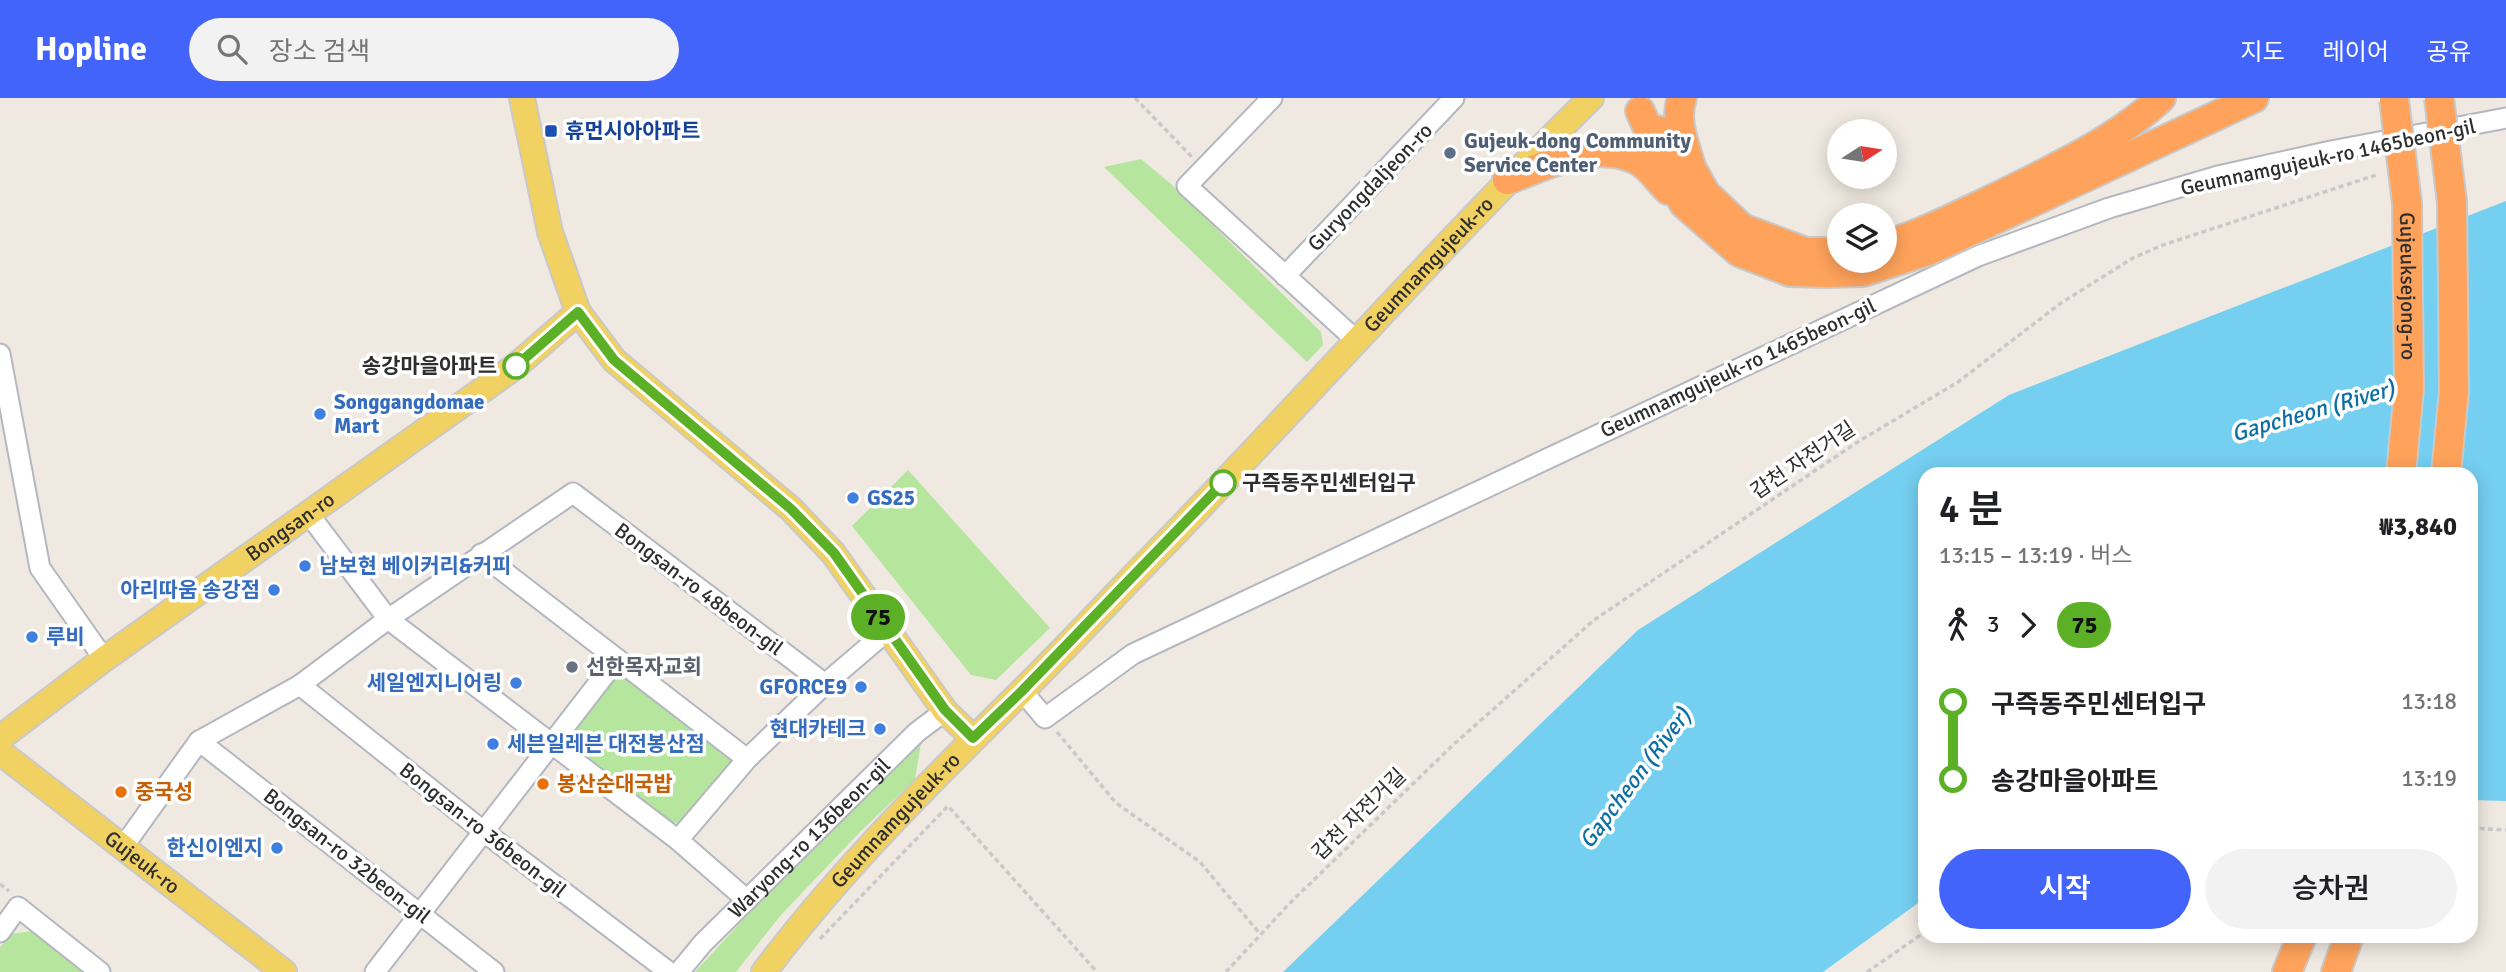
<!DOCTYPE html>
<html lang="ko">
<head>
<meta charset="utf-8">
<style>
	:root { --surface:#fff; --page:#f2f2f2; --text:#202124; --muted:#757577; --accent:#4264fb }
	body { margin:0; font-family:Signika,"Noto Sans KR",sans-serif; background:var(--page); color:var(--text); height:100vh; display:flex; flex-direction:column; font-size:26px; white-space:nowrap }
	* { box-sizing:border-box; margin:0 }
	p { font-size:23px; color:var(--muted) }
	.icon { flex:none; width:38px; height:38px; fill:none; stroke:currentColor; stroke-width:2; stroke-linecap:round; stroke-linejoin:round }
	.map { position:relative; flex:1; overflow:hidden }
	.details { position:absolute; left:1918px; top:369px; width:560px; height:476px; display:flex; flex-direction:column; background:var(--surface); border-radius:21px; box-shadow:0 4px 18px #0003 }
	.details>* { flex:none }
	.badge { padding:0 14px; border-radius:23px; font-size:24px; line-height:46px }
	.needle { width:46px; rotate:78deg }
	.fabs { position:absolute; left:1827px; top:21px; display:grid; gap:14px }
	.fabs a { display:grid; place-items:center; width:70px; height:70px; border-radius:50%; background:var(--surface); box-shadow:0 4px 18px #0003; font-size:35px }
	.map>.badge { position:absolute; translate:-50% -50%; box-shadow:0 0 0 4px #fff }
	.legs { display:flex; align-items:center; gap:10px; height:77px; padding:0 21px; font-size:23px }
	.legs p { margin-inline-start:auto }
	.summary { display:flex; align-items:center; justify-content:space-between; height:119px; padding:0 21px }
	h1 { font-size:38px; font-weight:600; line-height:52px }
	.button { display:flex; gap:14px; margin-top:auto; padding:14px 21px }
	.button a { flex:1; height:80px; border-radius:42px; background:var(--accent); color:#fff; font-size:28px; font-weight:600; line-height:80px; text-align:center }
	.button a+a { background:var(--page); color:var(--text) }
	ul { padding:0 21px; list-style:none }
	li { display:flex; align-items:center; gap:24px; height:77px; font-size:26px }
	li i { display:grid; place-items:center; width:10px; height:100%; margin:0 9px; background:currentColor }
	li i::after { content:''; width:18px; height:18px; margin:-9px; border:5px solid; border-radius:50%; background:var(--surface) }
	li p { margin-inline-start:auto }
	li:first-child i { background:linear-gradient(#0000 50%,currentColor 0) }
	li:last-child i { background:linear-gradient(currentColor 50%,#0000 0) }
	header { display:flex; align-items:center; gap:42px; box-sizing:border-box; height:98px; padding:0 35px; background:var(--accent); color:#fff }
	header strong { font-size:33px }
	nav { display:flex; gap:38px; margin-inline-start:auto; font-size:24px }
	.search { width:490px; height:63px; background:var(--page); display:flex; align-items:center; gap:18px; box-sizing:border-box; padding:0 24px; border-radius:38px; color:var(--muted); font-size:26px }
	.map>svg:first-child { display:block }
	.green { fill:#b6e59e }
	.water { fill:#75cff0 }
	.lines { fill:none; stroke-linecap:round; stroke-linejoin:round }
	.minor-casing { stroke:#b4b7c1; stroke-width:23 }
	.major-casing { stroke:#c9c9c9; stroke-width:28 }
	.highway-casing { stroke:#c9c9c9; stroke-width:32 }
	.path { stroke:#c9c9c9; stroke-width:3.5; stroke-dasharray:5 3.5; stroke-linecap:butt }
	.minor { stroke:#fff; stroke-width:19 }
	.major { stroke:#f2d163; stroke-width:24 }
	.highway { stroke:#ffa35c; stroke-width:28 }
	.highway-bridge-casing { stroke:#c9c9c9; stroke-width:32; stroke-linecap:butt }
	.highway-bridge { stroke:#ffa35c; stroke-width:28 }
	.line-1-casing { stroke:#fff; stroke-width:16 }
	.line-1 { stroke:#5bb025; stroke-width:10 }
	.transit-dot { fill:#1a4fb4; stroke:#fff; stroke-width:2.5 }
	.service-dot { fill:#5c6f8a; stroke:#fff; stroke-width:2.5 }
	.stop-1-dot { fill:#fff; stroke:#5bb025; stroke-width:3.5 }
	.shop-dot { fill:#3f7fe0; stroke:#fff; stroke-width:2.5 }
	.worship-dot { fill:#6b7280; stroke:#fff; stroke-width:2.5 }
	.food-dot { fill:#e8710a; stroke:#fff; stroke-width:2.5 }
	.labels { text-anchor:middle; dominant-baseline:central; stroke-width:7; stroke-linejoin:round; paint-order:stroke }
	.transit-label { font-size:21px; font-weight:bold; fill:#164399; stroke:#fff; text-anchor:start }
	.service-label { font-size:21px; font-weight:bold; fill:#4e5e75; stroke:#fff; text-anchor:start }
	.street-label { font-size:21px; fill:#2e2e2e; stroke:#fff }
	.stop-label { font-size:21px; font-weight:bold; fill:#2e2e2e; stroke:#fff; text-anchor:end }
	.shop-label { font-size:21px; font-weight:bold; fill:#366cbe; stroke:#fff; text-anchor:start }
	.worship-label { font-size:21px; font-weight:bold; fill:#5b616d; stroke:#fff; text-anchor:start }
	.food-label { font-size:21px; font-weight:bold; fill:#c56008; stroke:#fff; text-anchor:start }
	.water-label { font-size:23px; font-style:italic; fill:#0d6fa3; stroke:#fff }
</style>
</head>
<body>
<header>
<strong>Hopline</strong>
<div class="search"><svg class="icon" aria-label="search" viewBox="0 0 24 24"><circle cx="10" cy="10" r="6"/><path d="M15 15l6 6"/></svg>장소 검색</div>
<nav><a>지도</a><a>레이어</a><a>공유</a></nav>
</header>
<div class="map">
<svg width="2506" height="874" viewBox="0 0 2506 874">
	<rect width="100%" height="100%" fill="#efe9e1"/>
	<g class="green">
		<path d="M1141,61L1171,86L1321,234L1323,247L1307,264L1104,69Z"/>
		<path d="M908,372L1050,530L996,582L971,577L852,428Z"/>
		<path d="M622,577L732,659L733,668L683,726L672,724L566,645L611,578Z"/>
		<path d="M921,645L915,681L860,734L780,818L736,874H695L771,791Z"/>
		<path d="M32,833L84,874H0V849L11,836Z"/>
	</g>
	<path class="water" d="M2506,103V703L2471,702V376H1925V800L1823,874H1283L1638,532L2009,297Z"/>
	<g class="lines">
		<defs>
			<g id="minor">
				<path d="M1272,0L1187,88L1357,243"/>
				<path d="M1285,178L1454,0"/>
				<path d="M0,256L40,470L104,561"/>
				<path d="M308,415L388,521L678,742L747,802"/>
				<path d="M481,456L747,661"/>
				<path d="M300,587L483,733L669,874"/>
				<path d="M1022,593L1045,620L1133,556L1978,158L2109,110L2218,78L2331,53L2506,20"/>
				<path d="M199,643L494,874"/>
				<path d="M678,742L747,661L825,586L887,533"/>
				<path d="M123,749L199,643L300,587L388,521L573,395L825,586"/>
				<path d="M0,834L18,809L100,874"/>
				<path d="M375,874L617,561"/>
				<path id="s1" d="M679,874L703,845L917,634L945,613"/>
			</g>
			<g id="major">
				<path d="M522,0L550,134L578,214L614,262L791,411L833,455L945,613L973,640"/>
				<path id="s2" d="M0,640L104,561L516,268L578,214"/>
				<path id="s3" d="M0,654L284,874"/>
				<path id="s4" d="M764,874C840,773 931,683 1021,594C1067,549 1111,501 1156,455C1302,305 1441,147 1591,0"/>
			</g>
			<g id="highway">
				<path d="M1682,0C1674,21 1684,45 1690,65"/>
				<path d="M1640,13L1672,84L1684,106L1739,154L1790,174L1825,175L1863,174L1928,153L2254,0"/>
				<path d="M1657,32L1692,71L1706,96L1742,130L1806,154H1839"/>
				<path d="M1507,82C1548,67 1595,41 1637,62C1649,68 1659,83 1668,92"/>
				<path d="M1885,147C1924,135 1963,115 1999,98C2055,70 2115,43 2161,0"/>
				<path d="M2287,874L2302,838"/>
				<path d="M2336,874L2349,838"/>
			</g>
		</defs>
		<use href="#minor" class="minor-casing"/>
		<use href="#major" class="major-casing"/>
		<use href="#highway" class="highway-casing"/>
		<g class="path">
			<path d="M1135,0L1192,59"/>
			<path d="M1057,634L1116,705L1200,764L1260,836"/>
			<path d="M2471,730L2506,732"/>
			<path d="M0,786L9,793"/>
			<path d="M820,841L948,708L1097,874"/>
			<path d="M1226,874L1289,806L1453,647L1594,522L1856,345L1958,284L2061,205L2133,160L2163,147L2379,76"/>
			<path d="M1867,874L1925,834"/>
		</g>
		<use href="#minor" class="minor"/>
		<use href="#major" class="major"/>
		<use href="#highway" class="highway"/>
		<defs>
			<g id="highway-bridge">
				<path d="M2439,0L2452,104L2454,293L2446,376"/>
				<path id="s5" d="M2394,2L2407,105L2409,291L2401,376"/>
			</g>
		</defs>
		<use href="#highway-bridge" class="highway-bridge-casing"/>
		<use href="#highway-bridge" class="highway-bridge"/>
	</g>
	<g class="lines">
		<defs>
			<path id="line-1" d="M516,268L578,214L614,262L791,411L834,455L945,612L973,640L1022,593L1223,385"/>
		</defs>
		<use href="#line-1" class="line-1-casing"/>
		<use href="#line-1" class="line-1"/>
	</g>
	<rect class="transit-dot" x="544" y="26" width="14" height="14" rx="3.5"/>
	<circle class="service-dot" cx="1450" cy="55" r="7"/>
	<g class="stop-1-dot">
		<circle cx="516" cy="268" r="12"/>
		<circle cx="1223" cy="385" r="12"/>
	</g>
	<g class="shop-dot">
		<circle cx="320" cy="316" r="7"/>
		<circle cx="853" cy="400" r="7"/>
		<circle cx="305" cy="468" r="7"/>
		<circle cx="274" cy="492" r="7"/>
		<circle cx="32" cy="539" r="7"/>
		<circle cx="516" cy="585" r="7"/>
		<circle cx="861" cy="589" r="7"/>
		<circle cx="880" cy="631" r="7"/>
		<circle cx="493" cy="646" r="7"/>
		<circle cx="277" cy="750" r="7"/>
	</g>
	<circle class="worship-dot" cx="572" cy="569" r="7"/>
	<g class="food-dot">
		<circle cx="543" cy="686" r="7"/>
		<circle cx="121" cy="694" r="7"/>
	</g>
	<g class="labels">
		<g class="transit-label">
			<text x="565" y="33">휴먼시아아파트</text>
		</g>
		<g class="service-label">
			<text x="1464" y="43">Gujeuk-dong Community<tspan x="1464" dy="24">Service Center</tspan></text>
		</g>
		<g class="street-label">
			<text transform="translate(2328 59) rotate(-12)">Geumnamgujeuk-ro 1465beon-gil</text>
			<text transform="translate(1370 89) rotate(-46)">Guryongdaljeon-ro</text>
			<text stroke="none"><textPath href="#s4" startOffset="971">Geumnamgujeuk-ro</textPath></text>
			<text stroke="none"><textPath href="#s5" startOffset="187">Gujeuksejong-ro</textPath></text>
			<text transform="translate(1738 270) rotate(-25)">Geumnamgujeuk-ro 1465beon-gil</text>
			<text transform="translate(1803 362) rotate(-34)">갑천 자전거길</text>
			<text stroke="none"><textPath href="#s2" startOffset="359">Bongsan-ro</textPath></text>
			<text transform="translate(699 491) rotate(37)">Bongsan-ro 48beon-gil</text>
			<text transform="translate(1359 716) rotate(-44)">갑천 자전거길</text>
			<text stroke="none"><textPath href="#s4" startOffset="201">Geumnamgujeuk-ro</textPath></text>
			<text transform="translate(483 732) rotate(38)">Bongsan-ro 36beon-gil</text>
			<text stroke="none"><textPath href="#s1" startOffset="187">Waryong-ro 136beon-gil</textPath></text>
			<text transform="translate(347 758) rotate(38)">Bongsan-ro 32beon-gil</text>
			<text stroke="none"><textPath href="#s3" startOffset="180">Gujeuk-ro</textPath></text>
		</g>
		<g class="stop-label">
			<text x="497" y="268">송강마을아파트</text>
			<text x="1242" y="385" text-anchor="start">구즉동주민센터입구</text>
		</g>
		<g class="shop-label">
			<text x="334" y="304">Songgangdomae<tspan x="334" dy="24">Mart</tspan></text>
			<text x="867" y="400">GS25</text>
			<text x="319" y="468">남보현 베이커리&amp;커피</text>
			<text x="260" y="492" text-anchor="end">아리따움 송강점</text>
			<text x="46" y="539">루비</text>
			<text x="502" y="585" text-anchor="end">세일엔지니어링</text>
			<text x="847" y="589" text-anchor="end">GFORCE9</text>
			<text x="866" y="631" text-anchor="end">현대카테크</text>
			<text x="507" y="646">세븐일레븐 대전봉산점</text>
			<text x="263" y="750" text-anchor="end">한신이엔지</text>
		</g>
		<g class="worship-label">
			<text x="586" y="569">선한목자교회</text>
		</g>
		<g class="food-label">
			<text x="557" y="686">봉산순대국밥</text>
			<text x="135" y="694">중국성</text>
		</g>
		<g class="water-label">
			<text transform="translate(2313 313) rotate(-16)">Gapcheon (River)</text>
			<text transform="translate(1635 680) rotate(-53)">Gapcheon (River)</text>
		</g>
	</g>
</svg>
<div class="fabs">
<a><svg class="needle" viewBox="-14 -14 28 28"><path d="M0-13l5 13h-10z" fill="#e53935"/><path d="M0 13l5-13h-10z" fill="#757577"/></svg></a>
<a><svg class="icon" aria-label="layers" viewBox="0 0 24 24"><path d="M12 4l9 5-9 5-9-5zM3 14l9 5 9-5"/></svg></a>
</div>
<b class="badge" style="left:878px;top:519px;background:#5bb025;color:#111">75</b>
<section class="details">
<div class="summary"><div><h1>4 분</h1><p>13:15 – 13:19 · 버스</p></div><b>₩3,840</b></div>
<div class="legs"><svg class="icon" aria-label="walk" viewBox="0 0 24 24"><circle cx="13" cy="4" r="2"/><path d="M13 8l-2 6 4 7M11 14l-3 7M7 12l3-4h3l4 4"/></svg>3<svg class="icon" aria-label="forward" viewBox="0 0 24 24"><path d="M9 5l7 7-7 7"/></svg><b class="badge" style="background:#5bb025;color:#111">75</b></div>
<ul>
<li><i style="color:#5bb025"></i><b>구즉동주민센터입구</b><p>13:18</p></li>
<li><i style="color:#5bb025"></i><b>송강마을아파트</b><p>13:19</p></li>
</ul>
<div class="button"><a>시작</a><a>승차권</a></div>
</section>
</div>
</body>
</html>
